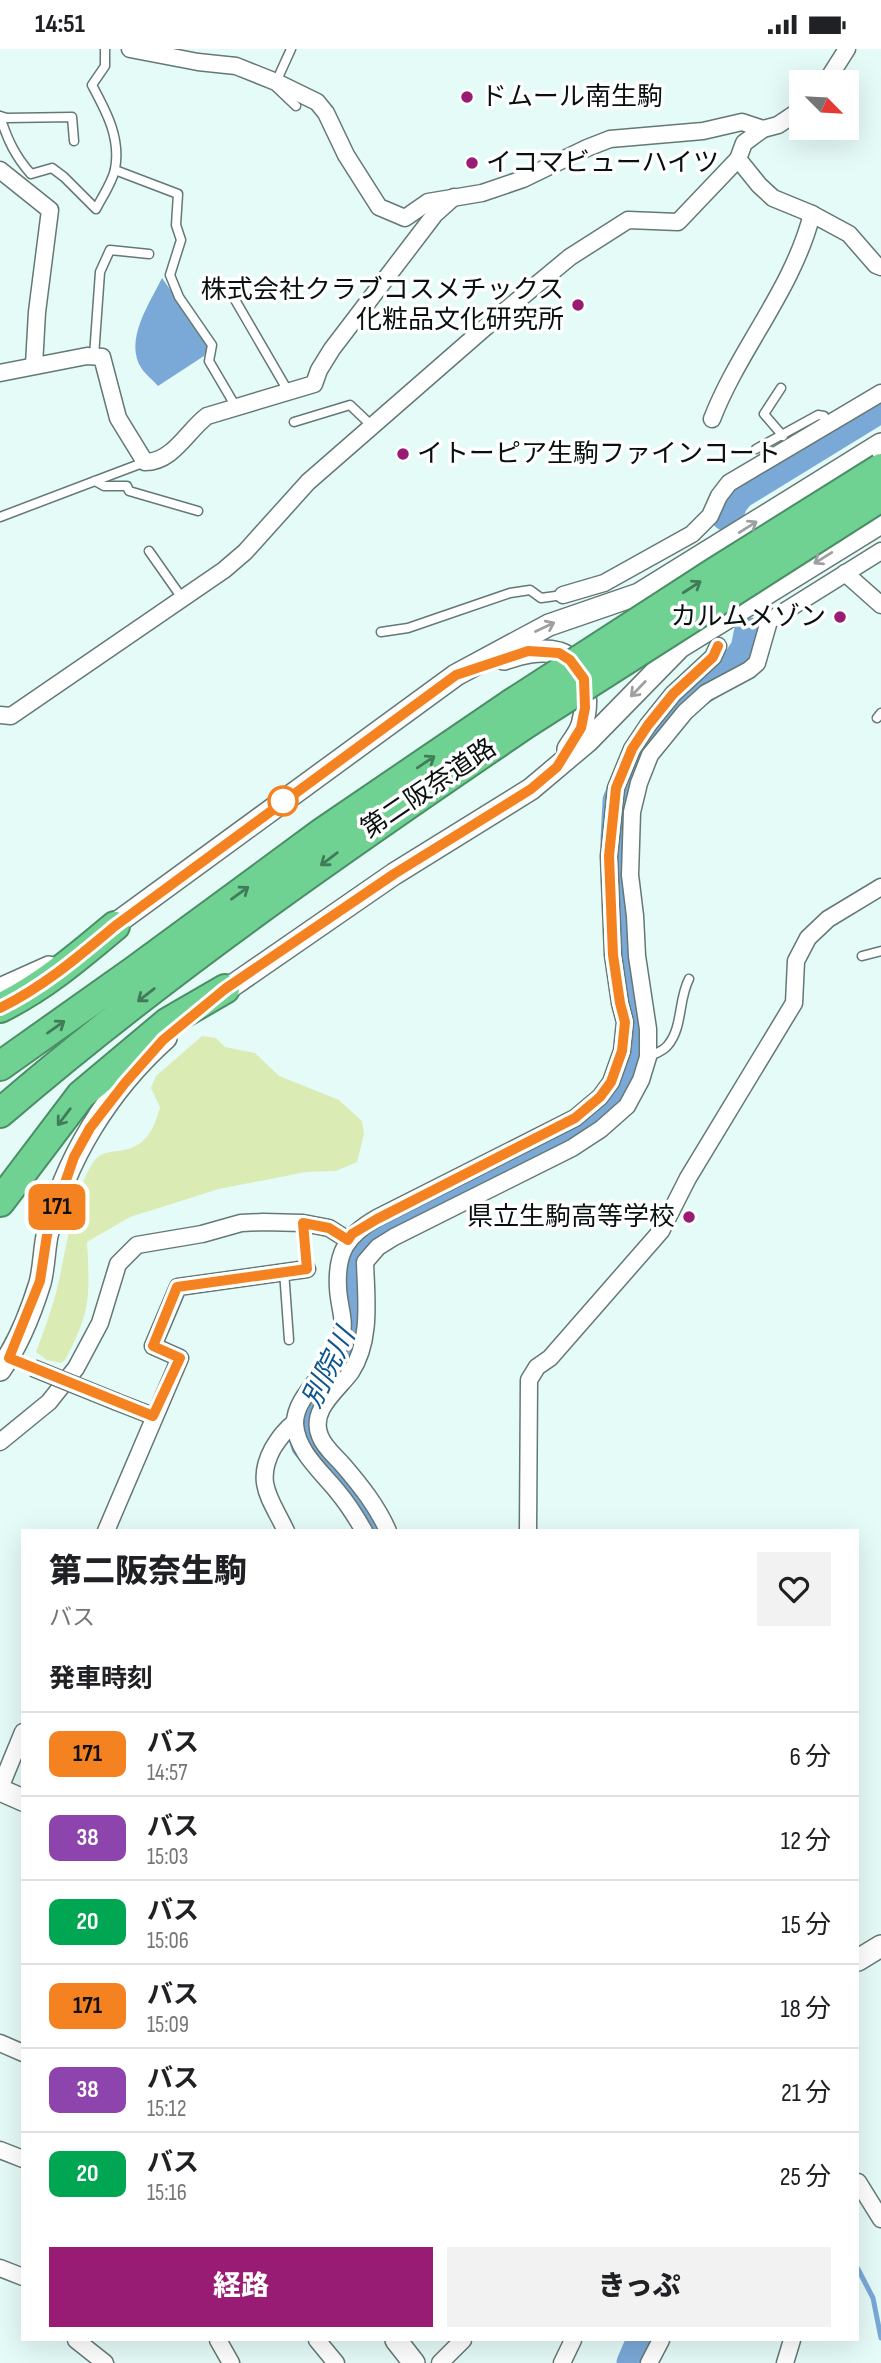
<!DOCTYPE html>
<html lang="ja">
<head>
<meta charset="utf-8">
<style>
	:root { --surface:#fff; --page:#f2f2f2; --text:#202124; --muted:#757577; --line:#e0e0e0; --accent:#991c74 }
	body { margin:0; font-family:"Sofia Sans Condensed","Noto Sans JP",sans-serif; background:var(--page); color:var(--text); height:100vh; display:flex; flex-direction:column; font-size:26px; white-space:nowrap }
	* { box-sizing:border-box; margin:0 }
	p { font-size:23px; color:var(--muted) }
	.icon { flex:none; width:38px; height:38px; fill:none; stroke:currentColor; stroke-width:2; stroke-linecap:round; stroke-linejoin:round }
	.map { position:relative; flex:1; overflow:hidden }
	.details { position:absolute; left:21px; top:1480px; width:838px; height:812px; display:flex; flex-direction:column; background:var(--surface); border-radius:0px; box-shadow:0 7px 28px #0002 }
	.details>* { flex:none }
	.badge { padding:0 14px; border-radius:10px; font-size:24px; line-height:46px }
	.needle { width:46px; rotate:114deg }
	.tools { position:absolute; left:789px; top:21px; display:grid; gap:14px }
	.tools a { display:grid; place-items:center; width:70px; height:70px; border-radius:0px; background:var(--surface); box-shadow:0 7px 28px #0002; font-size:35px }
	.map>.badge { position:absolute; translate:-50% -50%; box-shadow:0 0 0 4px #fff }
	h2 { padding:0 28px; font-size:26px; line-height:63px }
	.round { display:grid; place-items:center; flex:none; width:74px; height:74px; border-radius:0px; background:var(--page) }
	.summary { display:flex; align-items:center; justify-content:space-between; height:119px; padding:0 28px }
	h1 { font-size:33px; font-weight:800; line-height:52px }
	.button { display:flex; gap:14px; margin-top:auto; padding:14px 28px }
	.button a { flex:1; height:80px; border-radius:0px; background:var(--accent); color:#fff; font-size:28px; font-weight:800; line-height:80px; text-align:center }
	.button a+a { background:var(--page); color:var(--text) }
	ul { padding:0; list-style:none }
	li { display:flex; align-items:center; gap:21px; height:84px; padding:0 28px; border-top:2px solid var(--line) }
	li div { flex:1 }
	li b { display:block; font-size:26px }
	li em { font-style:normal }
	li .badge { min-width:77px; font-weight:700; text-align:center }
	.status { display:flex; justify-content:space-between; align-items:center; height:49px; padding:0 35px; background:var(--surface); direction:ltr }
	.status svg { height:19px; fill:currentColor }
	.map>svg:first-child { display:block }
	.green { fill:#daecb4 }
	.water { fill:#7aa9d7 }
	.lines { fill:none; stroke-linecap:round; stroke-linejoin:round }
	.stream { stroke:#7aa9d7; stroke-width:5 }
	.river { stroke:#7aa9d7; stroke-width:33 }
	.lane-casing { stroke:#647875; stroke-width:11 }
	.street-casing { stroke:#647875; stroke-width:19 }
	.secondary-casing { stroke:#647875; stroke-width:24 }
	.highway-casing { stroke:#4b8e65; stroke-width:32 }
	.lane { stroke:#fff; stroke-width:8 }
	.street { stroke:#fff; stroke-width:16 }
	.secondary { stroke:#fff; stroke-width:21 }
	.highway { stroke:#6fd293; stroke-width:28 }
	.street-bridge-casing { stroke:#647875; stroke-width:19; stroke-linecap:butt }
	.highway-bridge-casing { stroke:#4b8e65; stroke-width:32; stroke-linecap:butt }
	.street-bridge { stroke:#fff; stroke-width:16 }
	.highway-bridge { stroke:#6fd293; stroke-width:28 }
	.oneway { stroke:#9da09f }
	.oneway2 { stroke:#417b58 }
	.line-casing { stroke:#fff; stroke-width:16 }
	.line { stroke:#f58220; stroke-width:10 }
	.poi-dot { fill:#991c74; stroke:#fff; stroke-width:2.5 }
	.stop-dot { fill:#fff; stroke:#f58220; stroke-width:3.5 }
	.labels { text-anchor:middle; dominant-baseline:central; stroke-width:7; stroke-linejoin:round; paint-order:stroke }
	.poi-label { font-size:26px; fill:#091110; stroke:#fff; text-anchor:start }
	.street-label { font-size:26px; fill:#091110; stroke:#fff }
	.water-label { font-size:28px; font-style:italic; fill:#0e568f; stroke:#fff }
</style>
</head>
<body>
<div class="status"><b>14:51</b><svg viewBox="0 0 49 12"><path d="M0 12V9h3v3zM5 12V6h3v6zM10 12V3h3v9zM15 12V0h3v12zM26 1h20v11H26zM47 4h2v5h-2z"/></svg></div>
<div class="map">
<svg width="881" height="2314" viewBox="0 0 881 2314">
	<rect width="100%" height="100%" fill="#e5fbf8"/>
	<path class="green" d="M202,987L216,989L225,998L255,1004L279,1027L339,1051L362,1072L364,1085L357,1113L336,1122L306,1123L219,1140L130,1168L87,1193C90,1246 91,1263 65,1311L61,1314L47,1311L36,1303C42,1286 49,1269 54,1251C65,1215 72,1140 95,1111C102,1103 109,1103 119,1102C146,1098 154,1081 160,1058L151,1039L156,1027Z"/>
	<path class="water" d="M162,229L209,296L204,307L158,337C153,331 146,326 142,320C123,292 150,254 162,229Z"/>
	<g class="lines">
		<path class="stream" d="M858,2220L873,2249L881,2289"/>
		<g class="river">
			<path d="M727,466L731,454L739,444L881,357"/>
			<path d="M375,1482L366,1464L349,1442L307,1395L303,1379L309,1356L332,1327L343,1307L354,1276L348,1220L359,1193L561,1091L600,1064L615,1050L627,1033L634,1003V975L620,866L617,790L619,752L641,702L656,681L676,657L737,615L747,600L750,585"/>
			<path d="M633,2314L643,2291"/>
		</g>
		<defs>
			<g id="lane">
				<path d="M276,33L291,0"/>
				<path d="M276,38L296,57"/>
				<path d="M0,67C7,90 15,107 31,125L52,119L64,128L96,160C102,148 113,132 115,120C121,89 106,62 92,36L105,17V0"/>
				<path d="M0,67L7,69L72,68L74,92"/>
				<path d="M115,121L178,145L176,176L181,191L170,226L179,248L212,296L209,312L236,358"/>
				<path d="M227,237L288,342"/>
				<path d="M94,307L100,223L110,201L149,205"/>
				<path d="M781,339L764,365L783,387"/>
				<path d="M294,373L350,356L372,377"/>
				<path d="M756,400L818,366L824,367L827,377"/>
				<path d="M95,432L104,437H127L129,442L198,462"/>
				<path d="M0,468L145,413"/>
				<path d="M149,502L182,549"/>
				<path d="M381,583L408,579L510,544L530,541L541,549L563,546"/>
				<path d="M877,669L881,664"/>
				<path d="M862,907L881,902"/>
				<path d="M648,1008C654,1005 664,1002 668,996C683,978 678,951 689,930"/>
				<path d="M303,1174L307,1220"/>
				<path d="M284,1222L289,1291"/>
			</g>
			<g id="street">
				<path d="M130,0L198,13L236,17L276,33L317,53L326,64L346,106L379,158L405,169L428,153L482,144L523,130L587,99L610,90L703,82L742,73L763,80"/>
				<path d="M826,33L847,0"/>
				<path d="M738,110L759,136L773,149L812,165L849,185L876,216L881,218"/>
				<path d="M0,121L50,161L37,263L34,316"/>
				<path d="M0,324L87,307L102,308L118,369L145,413C173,413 187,382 207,367L314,335L319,321L332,300L435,165L454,148"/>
				<path d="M712,370C739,300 793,240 812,165"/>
				<path d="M845,524L881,556"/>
				<path d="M563,546L604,534L692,485L710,467L719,447L729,434L881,344"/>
				<path d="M0,666L11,667L224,521L245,503L308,433L488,276L570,208L628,171L678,173L738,110L744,94L763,80L778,76L802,60"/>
				<path d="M117,1353L153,1367"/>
				<path d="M0,1393L49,1353L76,1319L100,1274L118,1215L137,1196L202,1185L241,1174L263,1173L303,1174L329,1179L348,1191"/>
				<path d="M106,1482L180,1309L153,1297L178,1238L307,1220"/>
				<path d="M286,1482C271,1450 254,1434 273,1399C280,1388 285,1381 295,1373"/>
				<path d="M364,1482C356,1468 348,1455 337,1442C321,1422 297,1403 295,1375C294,1346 334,1320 341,1292C346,1270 339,1259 338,1239C336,1203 347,1186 377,1169L575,1069L600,1048L611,1033L622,1002L625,973L620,954L613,906L609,807L616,739L632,700L648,676L673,645L713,608L718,597"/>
				<path d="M388,1482C377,1457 361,1437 343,1416C335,1407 324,1398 320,1387C309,1361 338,1341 351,1323C372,1291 366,1249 365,1213L378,1198L394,1188L572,1099L601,1080L627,1057L641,1031L648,1008V980L637,907L635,867L630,826L632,763L639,734L650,706L685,663L706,644L749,621L757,614L769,572L881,502"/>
				<path d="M528,1482L529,1331L537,1318L550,1309L661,1182L688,1129L794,954L796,912L808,889L828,870L881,838"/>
				<path d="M0,1739L23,1683"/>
				<path d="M0,1994L23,2004"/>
				<path d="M0,2101L23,2110"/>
				<path d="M858,2133L881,2170"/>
				<path d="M0,2219L23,2228"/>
				<path d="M76,2291L105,2314"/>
				<path d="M218,2291L231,2314"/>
				<path d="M317,2291L336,2314"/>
				<path d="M440,2314L463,2291"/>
				<path d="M562,2314L573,2291"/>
				<path d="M649,2314L661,2291"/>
				<path d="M785,2314L792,2291"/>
			</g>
			<g id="secondary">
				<path d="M504,610C522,604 540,599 559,604C587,613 589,653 582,676C579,685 572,693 568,700"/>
				<path d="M103,884L456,626L549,576L639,545L881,395"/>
				<path d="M0,940L49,918"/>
				<path d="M216,948L394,825L531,740L588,692L680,598L881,474"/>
				<path d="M0,1321C18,1296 31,1263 40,1234C44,1219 44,1202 47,1187C64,1111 109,1040 166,989"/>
				<path d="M0,1741L23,1751"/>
				<path d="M858,1911L881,1897"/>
				<path d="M396,2291L414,2314"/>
			</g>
			<g id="highway">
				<path d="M0,959C43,938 78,908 115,877"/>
				<path d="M0,1017L134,922L323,783L511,655"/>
				<path d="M0,1064C166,921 346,797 527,674"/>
				<path d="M0,1153L81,1046L168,973L225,940"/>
			</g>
		</defs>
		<use href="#lane" class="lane-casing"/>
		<use href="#street" class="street-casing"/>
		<use href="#secondary" class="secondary-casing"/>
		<use href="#highway" class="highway-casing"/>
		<use href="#lane" class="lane"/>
		<use href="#street" class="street"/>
		<use href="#secondary" class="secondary"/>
		<use href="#highway" class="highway"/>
		<defs>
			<path id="street-bridge" d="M33,1319L117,1353"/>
			<g id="highway-bridge">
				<path d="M511,655L715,523L881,419"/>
				<path d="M527,674L881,448"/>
			</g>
		</defs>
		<use href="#street-bridge" class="street-bridge-casing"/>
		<use href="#highway-bridge" class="highway-bridge-casing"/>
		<use href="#street-bridge" class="street-bridge"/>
		<use href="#highway-bridge" class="highway-bridge"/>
	</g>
	<defs><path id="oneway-shaft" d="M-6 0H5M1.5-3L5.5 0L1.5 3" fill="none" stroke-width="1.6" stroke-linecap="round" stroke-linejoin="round" transform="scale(1.75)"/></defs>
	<g class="oneway">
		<use href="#oneway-shaft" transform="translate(748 478) rotate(-32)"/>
		<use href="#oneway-shaft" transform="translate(823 509) rotate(148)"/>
		<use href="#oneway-shaft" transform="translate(545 578) rotate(-25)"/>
		<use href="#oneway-shaft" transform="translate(638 640) rotate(134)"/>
	</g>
	<g class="oneway2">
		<use href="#oneway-shaft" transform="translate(692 538) rotate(-33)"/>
		<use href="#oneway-shaft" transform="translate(426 713) rotate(-34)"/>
		<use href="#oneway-shaft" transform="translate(329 810) rotate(143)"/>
		<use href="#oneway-shaft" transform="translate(240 844) rotate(-36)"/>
		<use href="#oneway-shaft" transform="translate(146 946) rotate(142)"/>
		<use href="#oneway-shaft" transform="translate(56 978) rotate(-35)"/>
		<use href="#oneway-shaft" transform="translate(64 1068) rotate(127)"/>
	</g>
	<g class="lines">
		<defs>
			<path id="line" d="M0,959C43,938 78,908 115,877L456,626L528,602L559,604L570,611L584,630L585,659L581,679L557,718L531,740L394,825L225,940L163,991L125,1034L90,1079L74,1108L47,1186L40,1232L9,1309L153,1367L180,1309L153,1297L177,1238L307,1220L303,1174L329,1179L348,1191L352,1185L377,1170L575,1069L600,1048L611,1033L622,1002L625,973L620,954L613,906L609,807L616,739L632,700L648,676L673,645L713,608L718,597"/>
		</defs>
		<use href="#line" class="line-casing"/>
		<use href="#line" class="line"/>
	</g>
	<g class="poi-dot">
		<circle cx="467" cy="48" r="7"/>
		<circle cx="472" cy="114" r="7"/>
		<circle cx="578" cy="256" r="7"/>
		<circle cx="403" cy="405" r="7"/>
		<circle cx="840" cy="568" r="7"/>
		<circle cx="689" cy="1168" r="7"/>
	</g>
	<circle class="stop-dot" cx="283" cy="752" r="14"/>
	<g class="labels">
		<g class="poi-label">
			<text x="481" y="48">ドムール南生駒</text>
			<text x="486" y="114">イコマビューハイツ</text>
			<text x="564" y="241" text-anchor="end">株式会社クラブコスメチックス<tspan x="564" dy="30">化粧品文化研究所</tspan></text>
			<text x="417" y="405">イトーピア生駒ファインコート</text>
			<text x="826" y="568" text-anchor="end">カルムメゾン</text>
			<text x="675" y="1168" text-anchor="end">県立生駒高等学校</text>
		</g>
		<g class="street-label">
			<text transform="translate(429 740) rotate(-34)">第二阪奈道路</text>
		</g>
		<g class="water-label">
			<text transform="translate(329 1319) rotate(-64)">別院川</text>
		</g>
	</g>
</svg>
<div class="tools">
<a><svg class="needle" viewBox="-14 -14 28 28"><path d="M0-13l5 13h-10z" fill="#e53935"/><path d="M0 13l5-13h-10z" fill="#757577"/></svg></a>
</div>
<b class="badge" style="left:57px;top:1158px;background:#f58220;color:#111">171</b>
<section class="details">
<div class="summary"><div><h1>第二阪奈生駒</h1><p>バス</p></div><a class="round"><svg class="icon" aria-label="heart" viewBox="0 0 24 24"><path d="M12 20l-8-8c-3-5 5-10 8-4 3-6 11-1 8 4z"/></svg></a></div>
<h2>発車時刻</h2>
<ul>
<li><span class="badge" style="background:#f58220;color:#111">171</span><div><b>バス</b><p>14:57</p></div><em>6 分</em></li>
<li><span class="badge" style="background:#8e44ad;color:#fff">38</span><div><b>バス</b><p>15:03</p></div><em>12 分</em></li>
<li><span class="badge" style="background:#00a651;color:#fff">20</span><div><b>バス</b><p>15:06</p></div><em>15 分</em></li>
<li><span class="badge" style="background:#f58220;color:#111">171</span><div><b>バス</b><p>15:09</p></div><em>18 分</em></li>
<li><span class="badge" style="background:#8e44ad;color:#fff">38</span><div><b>バス</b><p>15:12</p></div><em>21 分</em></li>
<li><span class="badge" style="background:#00a651;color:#fff">20</span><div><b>バス</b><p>15:16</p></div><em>25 分</em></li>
</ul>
<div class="button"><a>経路</a><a>きっぷ</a></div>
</section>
</div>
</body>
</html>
